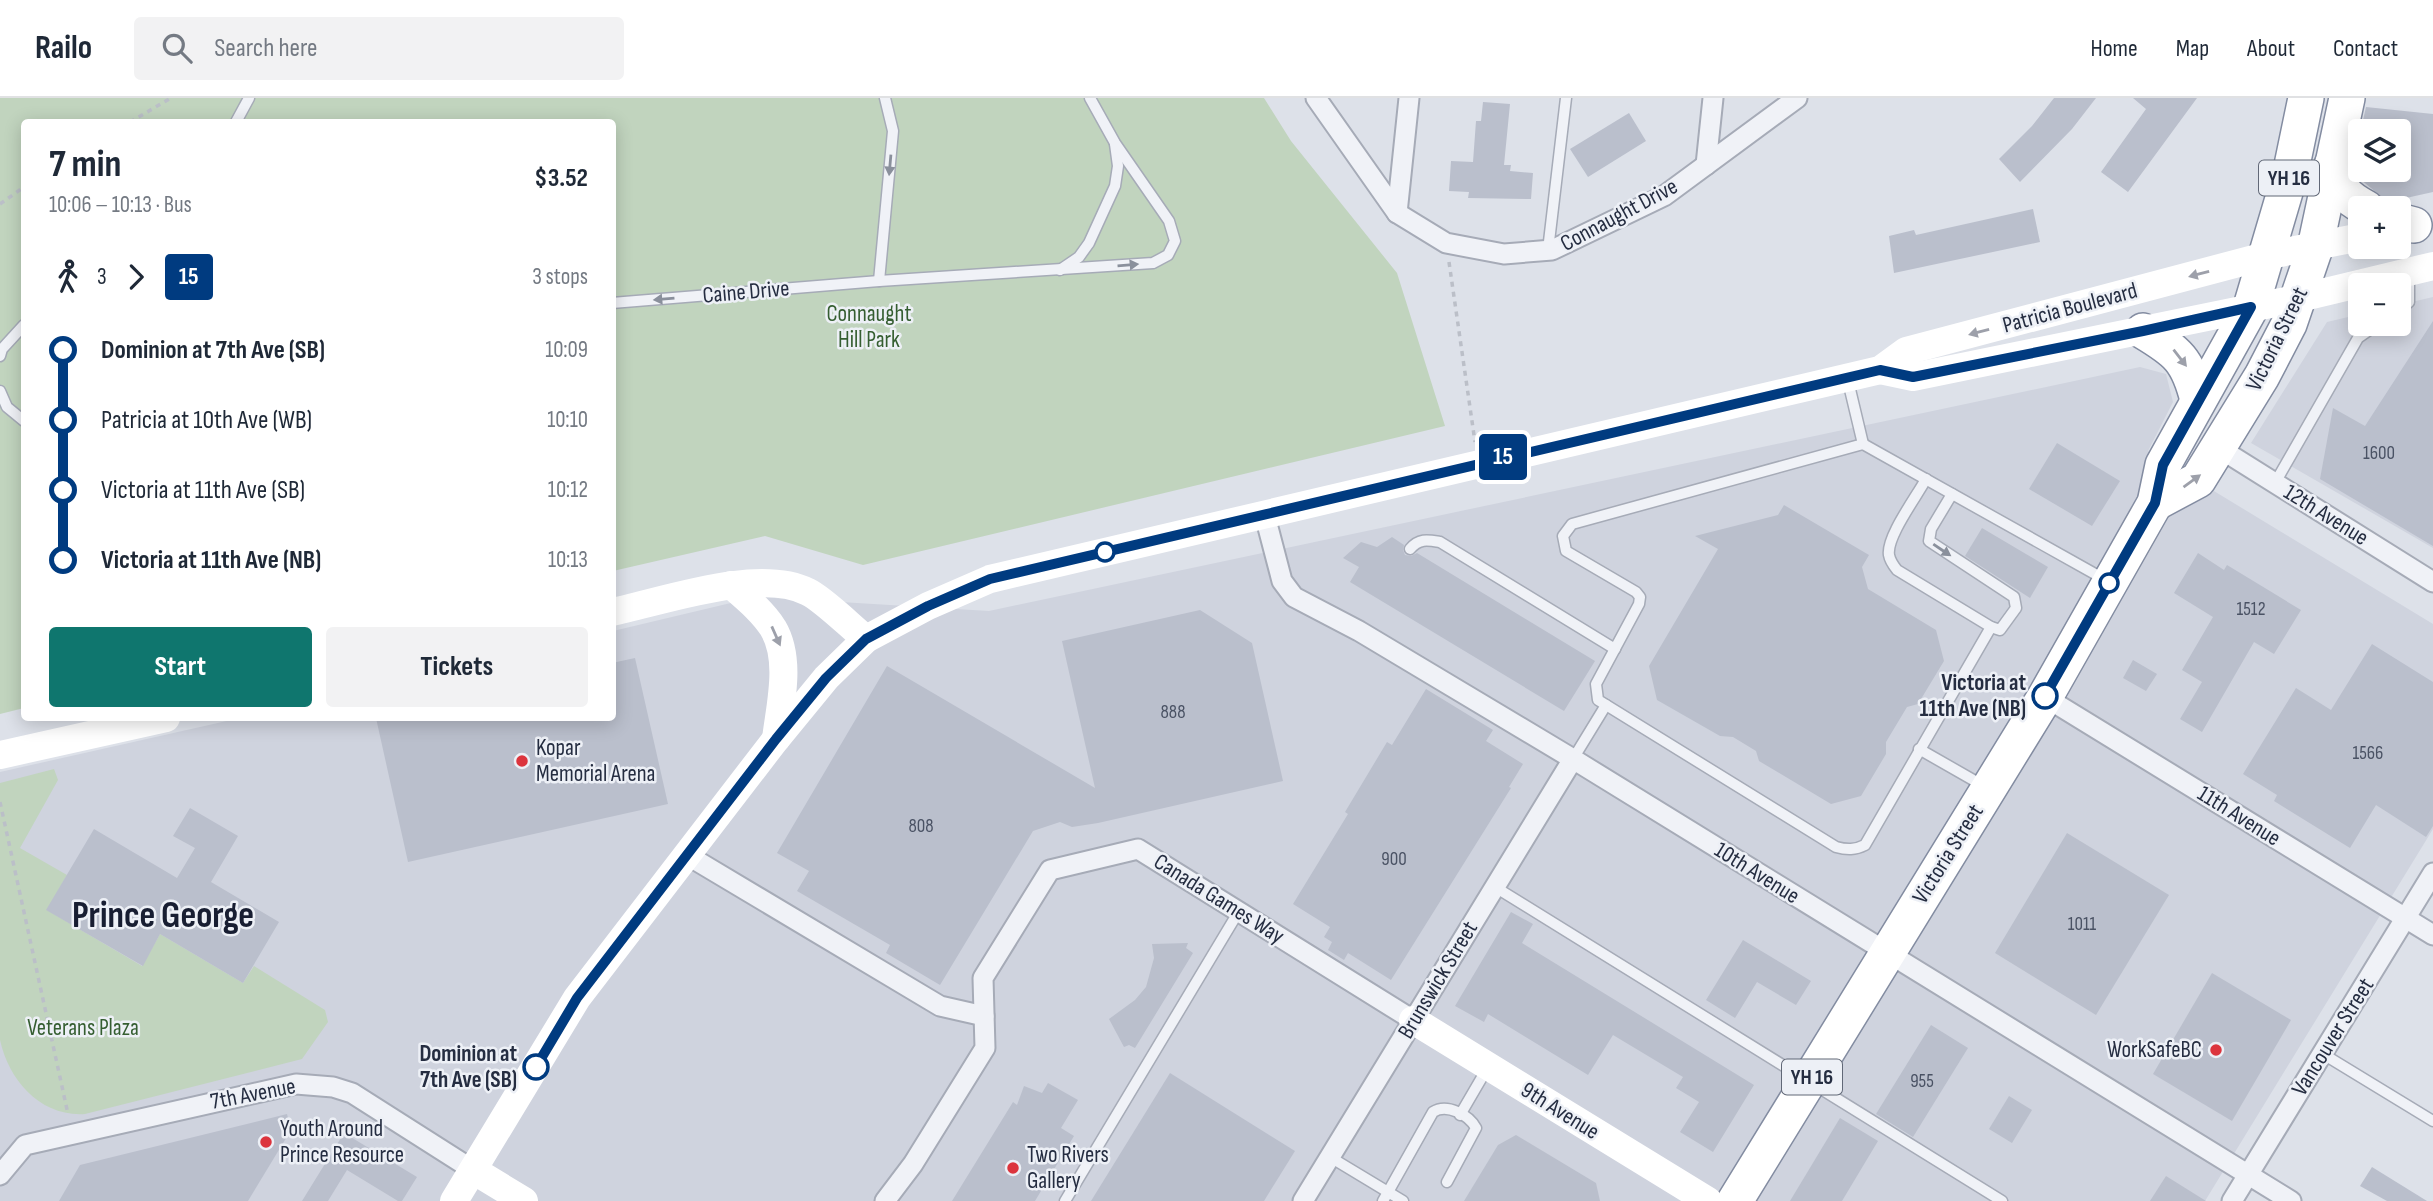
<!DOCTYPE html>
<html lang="en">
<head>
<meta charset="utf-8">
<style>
	:root { --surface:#fff; --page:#f2f2f3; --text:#1f2937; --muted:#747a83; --line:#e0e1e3; --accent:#0f766e }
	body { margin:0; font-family:"Sofia Sans Condensed",sans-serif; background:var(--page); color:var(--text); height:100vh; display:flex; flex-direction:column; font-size:26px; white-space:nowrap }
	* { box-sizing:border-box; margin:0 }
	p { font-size:23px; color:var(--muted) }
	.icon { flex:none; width:38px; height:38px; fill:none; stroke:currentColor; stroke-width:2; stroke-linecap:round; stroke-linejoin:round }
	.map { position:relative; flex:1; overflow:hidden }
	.details { position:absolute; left:21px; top:21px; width:595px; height:602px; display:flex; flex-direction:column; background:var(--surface); border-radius:7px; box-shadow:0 4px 18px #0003 }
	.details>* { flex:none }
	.badge { padding:0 14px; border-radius:5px; font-size:24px; line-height:46px }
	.tools { position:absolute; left:2348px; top:21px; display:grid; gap:14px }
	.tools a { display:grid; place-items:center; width:63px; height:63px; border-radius:7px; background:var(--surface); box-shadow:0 4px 18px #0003; font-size:35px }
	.map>.badge { position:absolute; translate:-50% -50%; box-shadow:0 0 0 4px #fff }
	.legs { display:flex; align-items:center; gap:10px; height:77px; padding:0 28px; font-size:23px }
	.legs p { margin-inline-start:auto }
	.summary { display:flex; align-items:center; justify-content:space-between; height:119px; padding:0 28px }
	h1 { font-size:38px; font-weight:700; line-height:52px }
	.button { display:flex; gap:14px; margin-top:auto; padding:14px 28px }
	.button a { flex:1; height:80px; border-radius:7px; background:var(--accent); color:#fff; font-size:28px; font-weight:700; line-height:80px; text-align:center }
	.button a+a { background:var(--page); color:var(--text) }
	ul { padding:0 28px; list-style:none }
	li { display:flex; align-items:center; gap:24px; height:70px; font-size:26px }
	li i { display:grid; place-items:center; width:10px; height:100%; margin:0 9px; background:currentColor }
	li i::after { content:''; width:18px; height:18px; margin:-9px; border:5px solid; border-radius:50%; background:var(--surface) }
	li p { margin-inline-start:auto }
	li:first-child i { background:linear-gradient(#0000 50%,currentColor 0) }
	li:last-child i { background:linear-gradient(currentColor 50%,#0000 0) }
	header { display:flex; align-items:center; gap:42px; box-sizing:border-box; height:98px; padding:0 35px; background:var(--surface); border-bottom:2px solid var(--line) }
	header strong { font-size:33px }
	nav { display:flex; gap:38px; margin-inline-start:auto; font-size:24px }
	.search { width:490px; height:63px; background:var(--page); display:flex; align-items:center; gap:18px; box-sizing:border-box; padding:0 24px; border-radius:7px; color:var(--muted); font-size:26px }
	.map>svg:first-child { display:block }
	.built { fill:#cfd3de }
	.green { fill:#c1d4be }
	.building { fill:#babfcc; fill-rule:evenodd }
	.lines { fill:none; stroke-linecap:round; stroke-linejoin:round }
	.lane-casing { stroke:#a6abb7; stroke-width:13 }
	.street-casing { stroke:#a6abb7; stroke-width:23 }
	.highway-casing { stroke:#838ca1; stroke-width:38 }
	.path { stroke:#bbbfc8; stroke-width:3.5; stroke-dasharray:5 5; stroke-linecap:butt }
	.lane { stroke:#f0f2f7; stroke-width:10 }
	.street { stroke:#f0f2f7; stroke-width:19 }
	.secondary { stroke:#fff; stroke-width:28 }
	.highway { stroke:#fff; stroke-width:35 }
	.oneway { fill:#8a909c }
	.oneway2 { fill:#9da0aa }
	.line-1-casing { stroke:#fff; stroke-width:16 }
	.line-1 { stroke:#003b80; stroke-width:10 }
	.stop-1-dot { fill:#fff; stroke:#003b80; stroke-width:3.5 }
	.poi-dot { fill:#dc343d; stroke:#edf0f6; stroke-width:2.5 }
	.labels { text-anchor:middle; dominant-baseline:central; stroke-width:5; stroke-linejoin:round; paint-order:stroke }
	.number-label { font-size:19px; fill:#4a5264 }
	.shield { fill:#edf0f6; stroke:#616877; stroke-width:2 }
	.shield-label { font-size:21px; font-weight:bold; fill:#252d41 }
	.street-label { font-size:23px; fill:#252d41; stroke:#edf0f6 }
	.park-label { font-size:23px; fill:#355e31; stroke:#edf0f6 }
	.stop-label { font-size:23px; font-weight:bold; fill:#252d41; stroke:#edf0f6; text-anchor:end }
	.poi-label { font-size:23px; fill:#252d41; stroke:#edf0f6; text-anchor:start }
	.town-label { font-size:37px; font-weight:bold; fill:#181e32; stroke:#edf0f6 }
</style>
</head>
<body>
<header>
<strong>Railo</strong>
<div class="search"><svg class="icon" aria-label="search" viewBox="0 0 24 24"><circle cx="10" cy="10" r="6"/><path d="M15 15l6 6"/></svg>Search here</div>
<nav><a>Home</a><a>Map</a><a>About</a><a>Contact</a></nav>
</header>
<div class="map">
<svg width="2433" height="1103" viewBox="0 0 2433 1103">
	<rect width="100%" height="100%" fill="#dde1e9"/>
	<g class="built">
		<path d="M2433,199V450L2251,345L2327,224L2361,216V226H2399V207Z"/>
		<path d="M2140,269L2166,276L2173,304L2148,353L2433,526V731L2205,1103H0V674L240,620H612L613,533L756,499L989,513Z"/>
	</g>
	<g class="green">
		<path d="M0,0H1264L1291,43L1397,175L1445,328L863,467L765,438L613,473L612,24H24V610L0,616Z"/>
		<path d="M54,671L58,682L20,750L67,777L47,812L142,868L160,836L243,885L254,868L325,912L328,924L302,961L85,1016C41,1019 9,983 0,942V685Z"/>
	</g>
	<g class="building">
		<path d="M2054,0H2096L2072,31L2020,84L1999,61L2032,28Z"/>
		<path d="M2133,0H2197L2128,94L2101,74L2146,11Z"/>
		<path d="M1483,4L1510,6L1504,67H1511L1510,73L1533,75L1531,101L1468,100L1469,94L1449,93L1451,63L1473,64L1476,23H1481Z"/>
		<path d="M2366,9L2433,16V94L2388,104L2360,81L2353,67ZM2361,33H2399V72H2361Z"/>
		<path d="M1629,15L1646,43L1588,79L1570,51Z"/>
		<path d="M2033,111L2040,144L1894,175L1889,138L1914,132L1916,137Z"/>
		<path d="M2433,223V448L2320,381L2333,310L2365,328Z"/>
		<path d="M2057,345L2120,383L2092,428L2029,391Z"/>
		<path d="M1784,407L1869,457L1862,469L1868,491L1936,532L1944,563L1918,606L1907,609L1886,644V656L1861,698L1831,706L1759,663L1756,653L1733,639L1720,638L1657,602L1649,568L1718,451L1695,438L1778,417Z"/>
		<path d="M1982,430L2048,469L2030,500L1965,458Z"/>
		<path d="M1392,439L1404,447L1403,452L1405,457L1411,458L1417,455L1595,563L1564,613L1350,484L1359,469L1343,460L1361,444L1377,449Z"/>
		<path d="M2198,455L2224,472L2227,467L2301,512L2274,556L2254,544L2202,634L2180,621L2202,584L2182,572L2213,519L2174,495Z"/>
		<path d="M1200,512L1252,545L1283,683L1098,725L1072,729L1060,724L1033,733L940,887L886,855L890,847L797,793L809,773L777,755L887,568L1095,690L1062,543Z"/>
		<path d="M2372,546L2433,584V728L2426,739L2376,707L2350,750L2274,703L2277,697L2243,676L2296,590L2331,612Z"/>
		<path d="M635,560L668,706L408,764L376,620H612V565Z"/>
		<path d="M2133,562L2157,576L2146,593L2123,580Z"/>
		<path d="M1426,591L1493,632L1486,643L1523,666L1509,689L1511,690L1391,882L1348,855L1344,862L1328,852L1332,844L1324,839L1330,829L1293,806L1348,716L1345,714L1387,644L1392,647Z"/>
		<path d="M190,710L238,738L211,784L279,824L243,885L160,836L143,868L46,812L94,731L177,780L195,750L173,738Z"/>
		<path d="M2067,735L2169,797L2096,917L1995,855Z"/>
		<path d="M1511,814L1533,826L1522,845L1754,987L1713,1054L1680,1034L1699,1004L1676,990L1683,979L1613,937L1588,977L1488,916L1484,924L1455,908Z"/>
		<path d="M1743,842L1811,883L1796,907L1757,884L1735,920L1706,902Z"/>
		<path d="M1188,845L1186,850L1193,855L1135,950L1129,947L1124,949L1109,921L1135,902L1146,889L1154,860L1152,846Z"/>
		<path d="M2212,875L2291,922L2232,1023L2153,976Z"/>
		<path d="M1931,927L1968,950L1913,1039L1876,1016Z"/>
		<path d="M1170,975L1295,1053L1264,1103H1091Z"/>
		<path d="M1048,985L1078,1002L1061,1030L1074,1038L1035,1103H952L1013,1004L1017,1007L1024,988L1042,995Z"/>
		<path d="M2009,998L2032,1012L2012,1045L1989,1031Z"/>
		<path d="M287,1016L291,1032L248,1103H59L80,1067Z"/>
		<path d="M1840,1020L1878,1043L1842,1103H1790Z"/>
		<path d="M344,1035L417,1079L402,1103H398L347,1072L328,1103H302Z"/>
		<path d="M1516,1037L1596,1085L1600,1103H1464L1498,1047Z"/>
		<path d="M2372,1069L2427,1103H2387L2360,1088Z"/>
		<path d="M2166,1078L2206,1103H2150Z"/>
	</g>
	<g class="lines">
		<defs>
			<g id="lane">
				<path d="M236,24L249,0"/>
				<path d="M1548,152L1566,0"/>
				<path d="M1060,172L1079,159L1089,145L1115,88L1118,68L1115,46"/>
				<path d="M879,183L893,33L885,0"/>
				<path d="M612,205L879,183L1153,165L1168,157L1175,143L1169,123L1115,45L1090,0"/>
				<path d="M2399,213L2409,204V178"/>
				<path d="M0,258L2,251L24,227"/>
				<path d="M1848,283L1863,346L1572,426L1563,438L1566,453L1636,494L1640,499L1639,506L1596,586L1598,602L1836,749C1847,752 1855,752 1865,747L1991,529"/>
				<path d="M0,293L7,309L24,323"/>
				<path d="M1863,346L2104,481"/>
				<path d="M1926,381C1917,398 1886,439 1889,457C1890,463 1893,467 1897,472L1991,529L2000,532L2016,510L2014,499L1929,443L1931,431L1952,396"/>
				<path d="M2275,385L2358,240L2378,226"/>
				<path d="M1410,451C1419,440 1428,442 1440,444L1615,551"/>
				<path d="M1919,651L1982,687"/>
				<path d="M1573,661L1606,607"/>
				<path d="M1495,789L2002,1103"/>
				<path d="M2323,956L2433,1023"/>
				<path d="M1460,1017L1488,969"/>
				<path d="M1330,1059L1403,1103"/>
				<path d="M1065,1103L1239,813"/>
				<path d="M1383,1103L1433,1014C1447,1005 1469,1017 1476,1030L1447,1084"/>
			</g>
			<g id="street">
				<path d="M1316,0L1397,115L1446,145L1504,156L1552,152L1664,98L1797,0"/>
				<path d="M1706,67L1713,0"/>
				<path d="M1397,115L1409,0"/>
				<path d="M2219,350L2433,484"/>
				<path d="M1265,418L1282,483L1294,499L1359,533L1573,661L2291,1103"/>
				<path d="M2045,599L2433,837"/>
				<path d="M687,757L940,908L984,918"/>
				<path d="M0,1077L25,1047L296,986L333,989L352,995L473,1072"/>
				<path d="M885,1103L913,1066L985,950L983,880L1050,772L1138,751L1413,922"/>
				<path d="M1303,1103L1573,661"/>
				<path d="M2232,1103L2433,775"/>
			</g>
			<g id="highway">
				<path d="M2332,67C2340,91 2343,98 2366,110"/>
				<path d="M2399,123L2414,127"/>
				<path d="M2143,233C2178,254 2188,262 2198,302"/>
				<path d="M2155,405L2198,382L2262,278L2289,226L2315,150L2347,0"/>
				<path d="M1735,1103L2045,599L2155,405L2163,367L2251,209L2290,77L2306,0"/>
			</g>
		</defs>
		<use href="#lane" class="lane-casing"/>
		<use href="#street" class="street-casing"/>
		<use href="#highway" class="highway-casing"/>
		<g class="path">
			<path d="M130,24L171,0"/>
			<path d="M0,106L24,89"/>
			<path d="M1449,164L1475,344"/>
			<path d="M0,704L68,1016"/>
		</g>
		<use href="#lane" class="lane"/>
		<use href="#street" class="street"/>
		<g class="secondary">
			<path d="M1880,272L1913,279L2300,200L2433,168"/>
			<path d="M731,487C746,500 762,513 773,530C792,562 780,607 776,641"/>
			<path d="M612,514C664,503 759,469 808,494C823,501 851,529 866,541"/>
			<path d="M0,657L166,620"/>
			<path d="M1413,922L1708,1103"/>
			<path d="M473,1072L524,1103"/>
			<path d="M454,1103L577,900L776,641L826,580L866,541L928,508L990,481L1880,272L1906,253L2265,158L2361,139"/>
		</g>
		<use href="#highway" class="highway"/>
	</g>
	<defs><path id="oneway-solid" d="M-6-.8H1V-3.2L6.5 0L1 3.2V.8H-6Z" transform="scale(1.75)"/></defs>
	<g class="oneway">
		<use href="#oneway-solid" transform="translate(890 67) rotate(95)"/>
		<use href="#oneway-solid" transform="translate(1128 167) rotate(-5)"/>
		<use href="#oneway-solid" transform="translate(664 201) rotate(175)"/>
		<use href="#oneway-solid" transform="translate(1942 452) rotate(34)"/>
	</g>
	<g class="oneway2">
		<use href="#oneway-solid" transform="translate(2199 176) rotate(165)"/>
		<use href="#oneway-solid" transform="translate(1979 234) rotate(165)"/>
		<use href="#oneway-solid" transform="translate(2180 260) rotate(52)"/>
		<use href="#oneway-solid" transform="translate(2192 383) rotate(-36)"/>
		<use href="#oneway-solid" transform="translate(776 538) rotate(66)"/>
	</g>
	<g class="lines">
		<defs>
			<path id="line-1" d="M536,969L577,900L776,641L826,580L866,541L928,508L990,481L1880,272L1913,279L2143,233L2251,209L2163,367L2155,405L2045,598"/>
		</defs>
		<use href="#line-1" class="line-1-casing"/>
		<use href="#line-1" class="line-1"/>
	</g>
	<g class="stop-1-dot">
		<circle cx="1105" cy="454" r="9"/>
		<circle cx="2109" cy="485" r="9"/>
		<circle cx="2045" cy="598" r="12"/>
		<circle cx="536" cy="969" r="12"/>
	</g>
	<g class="poi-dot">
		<circle cx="522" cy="663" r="7"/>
		<circle cx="2216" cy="952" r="7"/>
		<circle cx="266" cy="1044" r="7"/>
		<circle cx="1013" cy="1070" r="7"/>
	</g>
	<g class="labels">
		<g class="number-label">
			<text x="2379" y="355">1600</text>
			<text x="2251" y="511">1512</text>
			<text x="1173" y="614">888</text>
			<text x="2368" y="655">1566</text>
			<text x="921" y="728">808</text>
			<text x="1394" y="761">900</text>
			<text x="2082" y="826">1011</text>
			<text x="1922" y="983">955</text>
		</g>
		<g class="shield">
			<rect x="2259" y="62.5" width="60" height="35" rx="5"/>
			<rect x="1782" y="961.5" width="60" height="35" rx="5"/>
		</g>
		<g class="shield-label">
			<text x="2289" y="80">YH 16</text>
			<text x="1812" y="979">YH 16</text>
		</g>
		<g class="street-label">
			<text transform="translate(1619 117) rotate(-28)">Connaught Drive</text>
			<text transform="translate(746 194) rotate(-5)">Caine Drive</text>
			<text transform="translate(2070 210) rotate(-15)">Patricia Boulevard</text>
			<text transform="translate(2277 241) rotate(-64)">Victoria Street</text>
			<text transform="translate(2326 417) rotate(32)">12th Avenue</text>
			<text transform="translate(2239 718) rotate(32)">11th Avenue</text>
			<text transform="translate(1948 756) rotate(-58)">Victoria Street</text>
			<text transform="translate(1757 775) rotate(32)">10th Avenue</text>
			<text transform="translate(1219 801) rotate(32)">Canada Games Way</text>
			<text transform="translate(1438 882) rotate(-59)">Brunswick Street</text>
			<text transform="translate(2333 939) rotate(-58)">Vancouver Street</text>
			<text transform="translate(253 996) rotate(-11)">7th Avenue</text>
			<text transform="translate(1560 1013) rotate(32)">9th Avenue</text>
		</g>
		<g class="park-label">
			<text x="869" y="216">Connaught<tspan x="869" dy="26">Hill Park</tspan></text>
			<text x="83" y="930">Veterans Plaza</text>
		</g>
		<g class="stop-label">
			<text x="2026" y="585">Victoria at<tspan x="2026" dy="26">11th Ave (NB)</tspan></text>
			<text x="517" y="956">Dominion at<tspan x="517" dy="26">7th Ave (SB)</tspan></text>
		</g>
		<g class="poi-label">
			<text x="536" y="650">Kopar<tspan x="536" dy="26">Memorial Arena</tspan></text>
			<text x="2202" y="952" text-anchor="end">WorkSafeBC</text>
			<text x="280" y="1031">Youth Around<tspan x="280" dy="26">Prince Resource</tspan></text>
			<text x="1027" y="1057">Two Rivers<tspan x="1027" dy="26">Gallery</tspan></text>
		</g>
		<g class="town-label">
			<text x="163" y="818">Prince George</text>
		</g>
	</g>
</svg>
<div class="tools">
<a><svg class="icon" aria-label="layers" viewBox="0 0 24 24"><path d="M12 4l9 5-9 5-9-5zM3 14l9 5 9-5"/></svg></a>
<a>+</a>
<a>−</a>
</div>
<b class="badge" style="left:1503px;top:359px;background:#003b80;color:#fff">15</b>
<section class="details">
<div class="summary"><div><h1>7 min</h1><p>10:06 – 10:13 · Bus</p></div><b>$3.52</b></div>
<div class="legs"><svg class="icon" aria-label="walk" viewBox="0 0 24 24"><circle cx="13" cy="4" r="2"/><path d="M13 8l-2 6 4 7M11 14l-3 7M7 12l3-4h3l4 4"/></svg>3<svg class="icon" aria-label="forward" viewBox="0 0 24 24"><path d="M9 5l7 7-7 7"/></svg><b class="badge" style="background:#003b80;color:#fff">15</b><p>3 stops</p></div>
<ul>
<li><i style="color:#003b80"></i><b>Dominion at 7th Ave (SB)</b><p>10:09</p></li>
<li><i style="color:#003b80"></i><span>Patricia at 10th Ave (WB)</span><p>10:10</p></li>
<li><i style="color:#003b80"></i><span>Victoria at 11th Ave (SB)</span><p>10:12</p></li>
<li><i style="color:#003b80"></i><b>Victoria at 11th Ave (NB)</b><p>10:13</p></li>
</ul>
<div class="button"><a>Start</a><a>Tickets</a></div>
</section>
</div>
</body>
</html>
